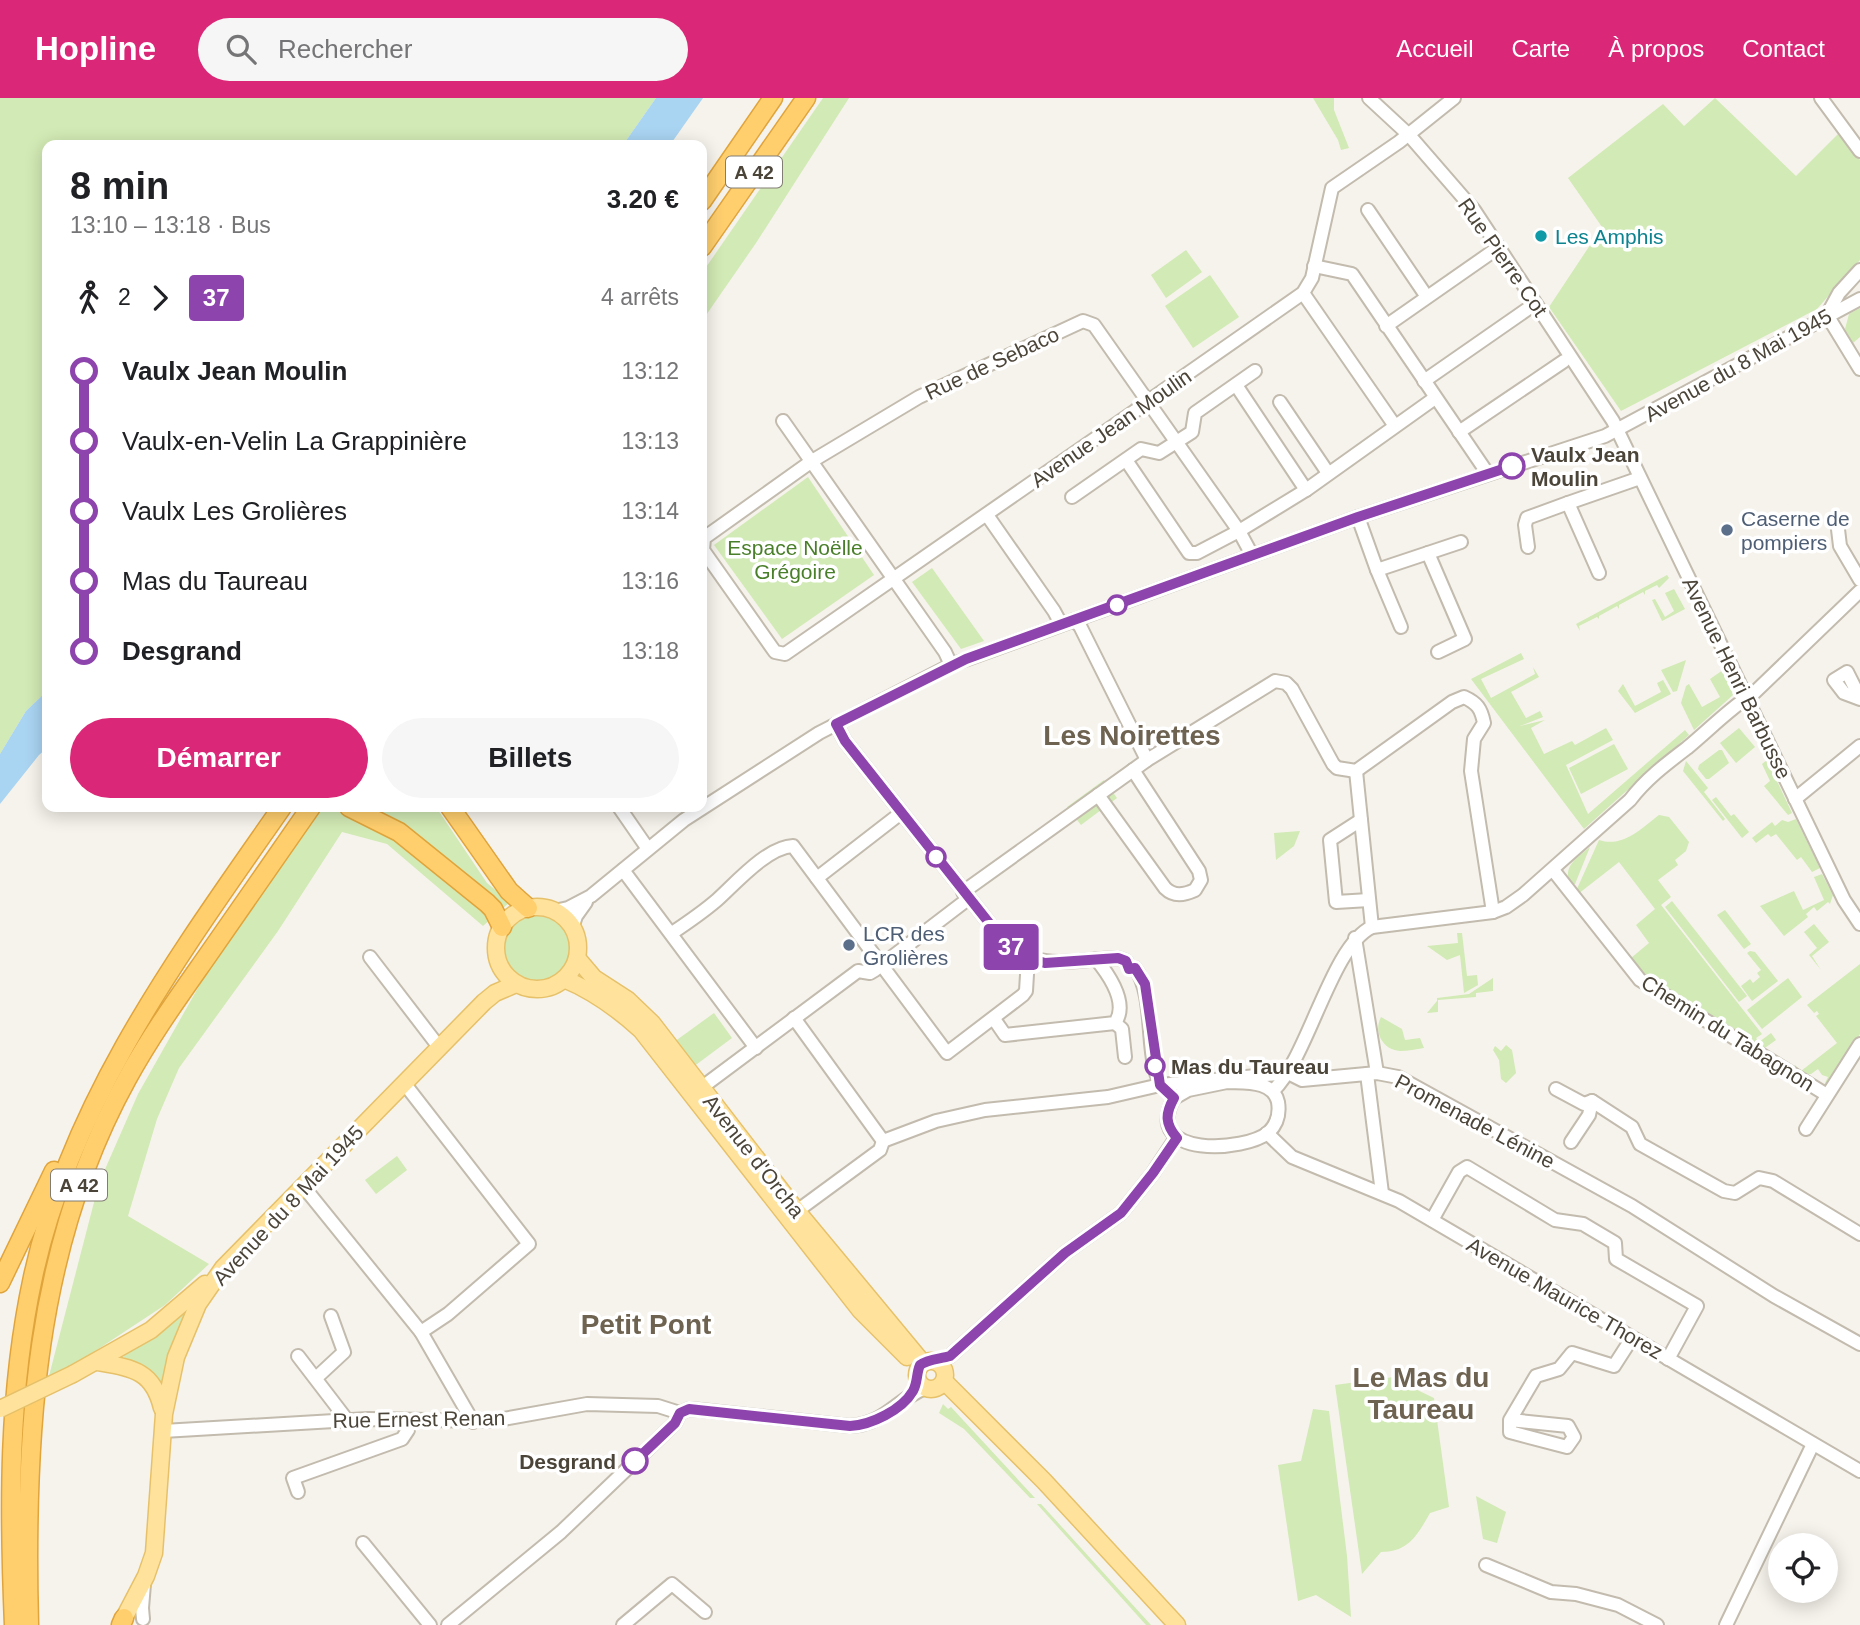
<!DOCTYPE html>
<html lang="fr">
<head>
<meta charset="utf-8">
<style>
	:root { --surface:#fff; --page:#f6f6f6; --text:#202124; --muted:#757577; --accent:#db2777 }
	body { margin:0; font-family:Arial,sans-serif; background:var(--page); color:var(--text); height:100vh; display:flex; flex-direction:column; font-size:26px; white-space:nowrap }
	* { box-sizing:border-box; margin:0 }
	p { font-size:23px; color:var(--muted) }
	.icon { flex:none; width:38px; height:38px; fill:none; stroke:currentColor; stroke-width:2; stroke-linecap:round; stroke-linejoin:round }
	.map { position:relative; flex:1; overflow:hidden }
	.side { position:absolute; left:42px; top:42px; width:665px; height:672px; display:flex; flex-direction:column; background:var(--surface); border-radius:14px; box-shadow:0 4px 18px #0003 }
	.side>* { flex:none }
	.badge { padding:0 14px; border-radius:5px; font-size:24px; line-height:46px }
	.controls { position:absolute; left:1768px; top:1435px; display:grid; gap:14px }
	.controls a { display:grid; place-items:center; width:70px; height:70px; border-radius:50%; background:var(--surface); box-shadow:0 4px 18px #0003; font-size:35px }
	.map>.badge { position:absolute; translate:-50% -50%; box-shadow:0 0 0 4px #fff }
	.legs { display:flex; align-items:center; gap:10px; height:77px; padding:0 28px; font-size:23px }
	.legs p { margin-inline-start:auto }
	.head { display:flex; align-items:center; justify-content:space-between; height:119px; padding:0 28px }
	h1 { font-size:38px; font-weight:700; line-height:52px }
	.button { display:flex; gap:14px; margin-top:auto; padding:14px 28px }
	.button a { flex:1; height:80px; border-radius:42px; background:var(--accent); color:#fff; font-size:28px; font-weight:700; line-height:80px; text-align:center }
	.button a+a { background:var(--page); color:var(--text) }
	ul { padding:0 28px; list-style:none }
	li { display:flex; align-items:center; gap:24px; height:70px; font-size:26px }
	li i { display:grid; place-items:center; width:10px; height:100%; margin:0 9px; background:currentColor }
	li i::after { content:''; width:18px; height:18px; margin:-9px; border:5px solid; border-radius:50%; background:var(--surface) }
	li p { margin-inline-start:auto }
	li:first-child i { background:linear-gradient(#0000 50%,currentColor 0) }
	li:last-child i { background:linear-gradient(currentColor 50%,#0000 0) }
	header { display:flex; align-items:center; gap:42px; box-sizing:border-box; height:98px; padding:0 35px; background:var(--accent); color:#fff }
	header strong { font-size:33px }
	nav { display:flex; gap:38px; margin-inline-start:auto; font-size:24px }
	.search { width:490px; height:63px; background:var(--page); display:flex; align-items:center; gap:18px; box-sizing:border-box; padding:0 24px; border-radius:38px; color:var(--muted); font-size:26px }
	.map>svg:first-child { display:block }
	.green { fill:#d2eab5 }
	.water { fill:#a9d4f2 }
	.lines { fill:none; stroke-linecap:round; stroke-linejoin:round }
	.minor-casing { stroke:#c2bbae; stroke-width:16 }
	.major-casing { stroke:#e6c16a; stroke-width:19 }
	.highway-casing { stroke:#e0a43c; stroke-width:21 }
	.minor { stroke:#fff; stroke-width:12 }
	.major { stroke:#ffe39c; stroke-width:16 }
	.highway { stroke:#ffcf6e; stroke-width:18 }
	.major-bridge-casing { stroke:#e6c16a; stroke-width:19; stroke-linecap:butt }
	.major-bridge { stroke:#ffe39c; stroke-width:16 }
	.line-1-casing { stroke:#fff; stroke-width:16 }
	.line-1 { stroke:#8e44ad; stroke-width:10 }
	.culture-dot { fill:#0f9aa8; stroke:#fff; stroke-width:2.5 }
	.stop-1-dot { fill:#fff; stroke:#8e44ad; stroke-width:3.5 }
	.service-dot { fill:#5c6f8a; stroke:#fff; stroke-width:2.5 }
	.labels { text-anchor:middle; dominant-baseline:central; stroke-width:7; stroke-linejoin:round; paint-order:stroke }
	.shield { fill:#fff; stroke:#817c74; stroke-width:2 }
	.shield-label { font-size:19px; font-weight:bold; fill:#4b4439 }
	.culture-label { font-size:21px; fill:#0d838f; stroke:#fff; text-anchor:start }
	.street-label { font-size:21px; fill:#4b4439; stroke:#fff }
	.stop-label { font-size:21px; font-weight:bold; fill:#4b4439; stroke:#fff; text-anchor:start }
	.service-label { font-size:21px; fill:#4e5e75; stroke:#fff; text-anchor:start }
	.park-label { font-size:21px; fill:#4a7f2a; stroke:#fff }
	.district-label { font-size:28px; font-weight:bold; fill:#6e6250; stroke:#fff }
</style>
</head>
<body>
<header>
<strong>Hopline</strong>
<div class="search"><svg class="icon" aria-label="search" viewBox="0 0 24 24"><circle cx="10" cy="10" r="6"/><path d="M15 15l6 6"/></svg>Rechercher</div>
<nav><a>Accueil</a><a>Carte</a><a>À propos</a><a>Contact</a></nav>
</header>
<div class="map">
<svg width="1860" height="1527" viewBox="0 0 1860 1527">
	<rect width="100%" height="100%" fill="#f6f3ec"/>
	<g class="green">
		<path d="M0,0H656L623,47H47V593L26,613L0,656Z"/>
		<path d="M823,0H849L756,145L702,223V175Z"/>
		<path d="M1313,0H1334V12L1349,50L1341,52L1338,42Z"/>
		<path d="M1715,0L1796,78L1839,35L1860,62V162L1817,211L1621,313L1549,209L1602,129L1568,80L1663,6L1684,28Z"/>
		<path d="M1186,152L1202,174L1166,200L1151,177Z"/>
		<path d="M1210,177L1239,219L1193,250L1165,208Z"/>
		<path d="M1860,210V239L1853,245L1845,231L1849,216Z"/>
		<path d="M808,379L874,477L782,541L714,447Z"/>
		<path d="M932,470L984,543L961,551L912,484Z"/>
		<path d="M1667,477L1669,480L1659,490L1657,487L1645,493V497L1643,494L1619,507V511L1617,508L1599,518V521L1597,519L1579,528L1580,533L1576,526Z"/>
		<path d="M1674,491L1685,511L1662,523L1652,502L1655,501L1665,519L1674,513L1665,495Z"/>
		<path d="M1521,555L1524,561L1481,581L1491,600L1535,576L1533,569L1539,579L1511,594L1526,620L1540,613L1543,619L1520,628L1545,622L1531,630L1544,656L1572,643L1575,647L1606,630L1613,642L1566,667L1588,716L1685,632L1689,637L1584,731L1471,581Z"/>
		<path d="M1686,562L1677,593L1673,594L1661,572Z"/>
		<path d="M1723,572L1734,593L1733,597L1694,632L1681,605L1686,588L1689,586L1702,609L1720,599L1710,581Z"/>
		<path d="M1663,582L1671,596L1635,615L1618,593L1623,586L1635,608L1661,594L1657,585Z"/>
		<path d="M1739,630L1755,649L1736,665L1720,645Z"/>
		<path d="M1614,646L1628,671L1581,696L1569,670Z"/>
		<path d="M1719,652H1722L1729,665L1709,681H1706L1698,671L1699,667Z"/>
		<path d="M1767,662L1792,715L1788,717L1764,688L1770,683L1762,666Z"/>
		<path d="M1686,663L1708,690L1704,694L1725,721L1723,723L1683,673Z"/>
		<path d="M1104,682L1117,700L1081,727L1067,709Z"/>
		<path d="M1716,699L1731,718L1734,716L1749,734L1742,740L1712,702Z"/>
		<path d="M323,709H436L487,785L510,804L483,828L387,746L342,734L278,833L179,970L157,1021L128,1118L209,1166L165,1207L80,1263L49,1278L99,1085L138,996L203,881Z"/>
		<path d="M1659,717L1669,719L1689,744L1686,753L1675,762L1678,767L1658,782L1671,799L1661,807L1762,936L1756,940L1759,944L1771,935L1776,942L1762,952C1718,926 1662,901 1631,860L1649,845L1636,827L1655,811L1619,764L1578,796L1576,793L1599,742C1623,750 1642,730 1659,717Z"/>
		<path d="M1796,721L1820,770L1812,774L1801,759L1797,762L1776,736L1771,739L1768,736L1756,745L1752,740L1772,724L1775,728L1782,722L1788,724Z"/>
		<path d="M1300,733L1294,748L1276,762L1274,735Z"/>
		<path d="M1590,749L1575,786H1571C1561,769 1578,759 1590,749Z"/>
		<path d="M1822,776L1833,797L1830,806L1828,804L1817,813L1814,809L1806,816L1808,819L1784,838L1760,808L1794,793L1803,812L1824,802L1814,779Z"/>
		<path d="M1672,803L1747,898L1739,904L1665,809Z"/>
		<path d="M1725,812L1751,846L1744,851L1717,817Z"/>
		<circle cx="537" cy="851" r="33"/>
		<path d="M1814,826L1829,844L1812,858L1821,872L1809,857L1817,850L1804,834Z"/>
		<path d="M1457,835H1462L1467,878L1477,877L1478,887L1464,895L1460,857L1447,862L1427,848L1458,845Z"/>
		<path d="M1750,853L1755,854L1778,883L1752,903L1741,888L1750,881L1753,885L1760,879L1757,875L1761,872L1747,855Z"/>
		<path d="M1860,866V936L1828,987L1822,990L1817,985L1824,987L1828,979L1822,977L1818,971L1811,976L1802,977L1793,971L1795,967L1801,973L1837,945L1816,918L1819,916L1817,913L1814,915L1807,907Z"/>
		<path d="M1493,880V893L1476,895V899L1438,902V914L1427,915L1437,903V900L1469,896Z"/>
		<path d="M1788,880L1802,899L1762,931L1747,912Z"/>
		<path d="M714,915L732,940L693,969L674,944Z"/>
		<path d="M1381,919L1402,931L1405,942L1420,940L1424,950C1416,951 1408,953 1400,953C1383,952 1373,934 1381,919Z"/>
		<path d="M1506,947L1512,952L1516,975L1506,985L1501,981L1499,962L1493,952L1495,948L1501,953Z"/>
		<path d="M397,1058L407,1072L376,1096L365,1082Z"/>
		<path d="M193,1205C179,1232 166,1257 162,1287L140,1267L123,1259Z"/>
		<path d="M1401,1278L1411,1289L1434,1300L1449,1409L1430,1415C1417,1438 1408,1454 1381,1454L1362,1476L1335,1287Z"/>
		<path d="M943,1306L948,1311L951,1309L1035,1400H1030L964,1331L939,1315Z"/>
		<path d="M1313,1311L1329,1313L1347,1458L1351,1519L1316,1497L1298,1503L1278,1367L1301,1363Z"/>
		<path d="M1476,1398L1506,1414L1497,1445L1483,1441Z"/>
		<path d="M1037,1406H1041L1151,1527H1146Z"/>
	</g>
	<g class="water">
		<path d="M656,0H703L670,47H623Z"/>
		<path d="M47,593V650L39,657L0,706V656L26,613Z"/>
	</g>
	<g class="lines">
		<defs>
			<g id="minor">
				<path d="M1369,0L1409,37L1474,112L1613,323L1844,802L1860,826"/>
				<path d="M1821,0L1860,53"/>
				<path d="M1368,112L1427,199"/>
				<path d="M1314,168L1352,176L1488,376"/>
				<path d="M1303,195L1395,328"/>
				<path d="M1827,217L1860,271"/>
				<path d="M1827,217L1839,195L1860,172"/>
				<path d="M1386,228L1492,154"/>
				<path d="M1424,283L1529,210"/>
				<path d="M1236,287L1306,392"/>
				<path d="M1280,304L1328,375"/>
				<path d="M783,323L945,554L951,567"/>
				<path d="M1459,334L1564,263"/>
				<path d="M1126,362L1189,455H1197L1239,433L1306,392L1435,300"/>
				<path d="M1072,399L1141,351L1159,355L1192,334L1195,315L1255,273"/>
				<path d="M987,417L1054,513L1061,526"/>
				<path d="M1358,419L1377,472L1428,455L1465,541L1438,554"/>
				<path d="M1837,423L1840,448L1860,482"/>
				<path d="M1528,449L1525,427L1527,420L1568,405"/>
				<path d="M1428,455L1461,444"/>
				<path d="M1252,457L1239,433L1094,227L1083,223L919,299L812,363L704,440L703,452L775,554L785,556L1135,313L1147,304L1303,195L1312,180L1332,90L1399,44L1454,0"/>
				<path d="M1377,472L1401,529"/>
				<path d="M1599,475L1568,405L1640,380"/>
				<path d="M1074,522L1080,528L1147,662"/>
				<path d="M1860,600L1847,574L1834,582L1844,595L1860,601"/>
				<path d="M836,626L845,643L1005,845C1045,875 1072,861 1118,860L1126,863"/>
				<path d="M1356,673L1372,829"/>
				<path d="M1098,697L1165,790C1174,799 1184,797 1195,792L1201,782L1199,773L1133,672"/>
				<path d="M1795,701L1860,648"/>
				<path d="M619,709L648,751"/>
				<path d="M1361,722L1330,742L1336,804L1369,802"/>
				<path d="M623,772L756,950"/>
				<path d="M1553,772L1640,882L1827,997"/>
				<path d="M817,780L901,715"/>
				<path d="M963,794L1147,662L1275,583L1286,585L1292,591L1333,666L1337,670L1356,673L1452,604L1464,599C1477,605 1481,610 1484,625L1474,641L1471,673L1493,814"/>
				<path d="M554,813L568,810L591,798L684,722L819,635L951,567L1358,419L1605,338L1860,201"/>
				<path d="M572,830L576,818L586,804"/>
				<path d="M672,835C687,825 703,814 717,802C735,786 767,749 793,748L947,955L1023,897L1026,893L1028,860"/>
				<path d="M1355,840L1377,975"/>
				<path d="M370,859L439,949"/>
				<path d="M1135,870C1158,901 1142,971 1166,992"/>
				<path d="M794,920L883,1043L880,1052L797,1113"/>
				<path d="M994,921L1005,937L1115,925C1129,905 1109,877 1096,861"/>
				<path d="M1115,925L1122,931L1125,959"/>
				<path d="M1367,976L1382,1095"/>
				<path d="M1227,984C1245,985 1273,982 1278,1004C1280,1016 1277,1026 1269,1034C1246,1054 1141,1061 1174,1000L1188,992Z"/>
				<path d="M404,985L529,1146L448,1216L421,1234"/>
				<path d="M701,990L854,876L858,873L870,875L875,872L968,801"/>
				<path d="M1556,991L1584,1006L1592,1003L1632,1029L1640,1046L1724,1093L1735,1095L1759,1080L1773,1083L1860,1136"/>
				<path d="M1273,993C1309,958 1331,848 1372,829L1493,814L1506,809L1523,797L1630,702C1646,681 1666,666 1687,650C1710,631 1730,610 1755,594L1860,493"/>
				<path d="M1806,1031L1860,946"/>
				<path d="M1267,1035L1292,1059L1399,1103L1860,1373"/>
				<path d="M883,1043L936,1023L985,1012L1108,999L1160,987L1288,975L1302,982L1377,975L1398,979L1632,1108L1774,1198L1860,1246"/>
				<path d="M1571,1044L1589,1017L1592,1003"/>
				<path d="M303,1088L421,1234L473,1324"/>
				<path d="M1432,1122L1459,1074L1467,1069L1555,1122L1583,1126L1615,1145L1616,1161L1697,1208L1668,1261"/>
				<path d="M298,1258L347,1322"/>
				<path d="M936,1263L950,1258L1065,1155L1121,1115L1153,1075L1176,1040"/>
				<path d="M316,1280L344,1254L331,1218"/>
				<path d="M1510,1322L1568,1328L1574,1339L1567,1349L1510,1334V1322L1536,1278L1559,1271L1572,1255L1614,1268L1632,1240"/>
				<path d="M163,1333L368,1321L492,1323L587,1306L658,1308L680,1315L689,1311L701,1312L850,1328C885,1326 896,1302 925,1290"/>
				<path d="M298,1394L293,1380L402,1341L408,1332L407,1322"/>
				<path d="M363,1445L430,1527"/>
				<path d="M1486,1467L1551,1494L1576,1496L1618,1507L1657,1527"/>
				<path d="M143,1521L142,1510L144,1486"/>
				<path d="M448,1527L561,1434L675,1325L680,1315"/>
				<path d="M623,1527L672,1486L705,1514"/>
				<path d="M1726,1527L1813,1346"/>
			</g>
			<g id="major">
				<circle cx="537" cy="850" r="41"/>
				<path d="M577,860L594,880L628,902L652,925L797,1113L923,1265"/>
				<path d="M564,881C593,893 618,911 641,932L860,1212L907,1259"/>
				<circle cx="931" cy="1277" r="14"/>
				<path d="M97,1264C132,1270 153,1272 162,1310"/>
				<path d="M73,1276L151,1232L205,1186"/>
				<path d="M944,1283L1044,1383L1177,1527"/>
				<path d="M124,1520L146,1478L154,1455L164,1316L176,1259L198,1206L223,1170L484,904L495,895L516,886"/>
			</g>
			<g id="highway">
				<path d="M702,103L773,0"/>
				<path d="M702,149L806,0"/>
				<path d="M349,709L399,734L487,805L493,811L502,829"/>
				<path d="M450,709L509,793L528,810"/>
				<path d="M0,1185L54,1073"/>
				<path d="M14,1527C9,1410 8,1294 33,1179C71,1002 181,854 282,709"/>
				<path d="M29,1527C24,1339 34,1149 127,981C151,937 180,897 208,857C243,807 277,758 311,709"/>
				<path d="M121,1527L124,1520"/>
			</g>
		</defs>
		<use href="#minor" class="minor-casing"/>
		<use href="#major" class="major-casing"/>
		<use href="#highway" class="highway-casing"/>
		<use href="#minor" class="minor"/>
		<use href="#major" class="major"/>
		<use href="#highway" class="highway"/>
		<defs>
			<path id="major-bridge" d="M0,1311L73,1276"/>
		</defs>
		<use href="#major-bridge" class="major-bridge-casing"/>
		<use href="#major-bridge" class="major-bridge"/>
	</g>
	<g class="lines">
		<defs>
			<path id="line-1" d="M635,1363L675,1325L680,1315L689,1311L850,1328C871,1327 902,1312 913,1293C918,1284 916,1276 920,1267C928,1261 940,1261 950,1258L1065,1155L1121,1115L1153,1075L1177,1040C1165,1026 1165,1016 1174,1000L1160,987L1145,886L1135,870L1129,871L1126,863L1118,860L1045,865L1028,860L1005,845L845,643L836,626L966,561L1358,419L1512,368"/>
		</defs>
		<use href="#line-1" class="line-1-casing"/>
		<use href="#line-1" class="line-1"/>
	</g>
	<circle class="culture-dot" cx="1541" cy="138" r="7"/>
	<g class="stop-1-dot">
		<circle cx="1512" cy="368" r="12"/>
		<circle cx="1117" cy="507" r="9"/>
		<circle cx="936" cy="759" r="9"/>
		<circle cx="1155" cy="968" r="9"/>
		<circle cx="635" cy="1363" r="12"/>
	</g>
	<g class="service-dot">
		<circle cx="1727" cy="432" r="7"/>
		<circle cx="849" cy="847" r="7"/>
	</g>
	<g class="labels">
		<g class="shield">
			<rect x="726" y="58.5" width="56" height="31" rx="5"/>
			<rect x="51" y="1071.5" width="56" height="31" rx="5"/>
		</g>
		<g class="shield-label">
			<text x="754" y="74">A 42</text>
			<text x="79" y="1087">A 42</text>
		</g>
		<g class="culture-label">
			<text x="1555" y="138">Les Amphis</text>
		</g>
		<g class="street-label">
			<text transform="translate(1503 159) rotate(55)">Rue Pierre Cot</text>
			<text transform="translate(992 265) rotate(-25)">Rue de Sebaco</text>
			<text transform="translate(1738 267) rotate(-29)">Avenue du 8 Mai 1945</text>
			<text transform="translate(1111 330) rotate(-35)">Avenue Jean Moulin</text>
			<text transform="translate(1737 580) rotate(64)">Avenue Henri Barbusse</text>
			<text transform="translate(1728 935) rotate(32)">Chemin du Tabagnon</text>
			<text transform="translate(1475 1023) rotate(28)">Promenade Lénine</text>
			<text transform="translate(754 1058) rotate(52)">Avenue d'Orcha</text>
			<text transform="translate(288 1107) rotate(-47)">Avenue du 8 Mai 1945</text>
			<text transform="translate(1565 1200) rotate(30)">Avenue Maurice Thorez</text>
			<text transform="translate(419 1321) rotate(-1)">Rue Ernest Renan</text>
		</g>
		<g class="stop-label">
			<text x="1531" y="356">Vaulx Jean<tspan x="1531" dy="24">Moulin</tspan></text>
			<text x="1171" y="968">Mas du Taureau</text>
			<text x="616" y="1363" text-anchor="end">Desgrand</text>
		</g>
		<g class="service-label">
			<text x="1741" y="420">Caserne de<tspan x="1741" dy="24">pompiers</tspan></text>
			<text x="863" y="835">LCR des<tspan x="863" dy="24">Grolières</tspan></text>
		</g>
		<g class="park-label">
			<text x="795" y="449">Espace Noëlle<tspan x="795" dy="24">Grégoire</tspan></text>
		</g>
		<g class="district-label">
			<text x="1132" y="637">Les Noirettes</text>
			<text x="646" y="1226">Petit Pont</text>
			<text x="1421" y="1279">Le Mas du<tspan x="1421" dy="32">Taureau</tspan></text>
		</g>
	</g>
</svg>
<div class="controls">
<a><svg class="icon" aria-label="locate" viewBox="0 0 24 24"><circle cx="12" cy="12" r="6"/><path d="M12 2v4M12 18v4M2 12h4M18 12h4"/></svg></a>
</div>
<b class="badge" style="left:1011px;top:849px;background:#8e44ad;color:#fff">37</b>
<section class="side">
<div class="head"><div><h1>8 min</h1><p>13:10 – 13:18 · Bus</p></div><b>3.20 €</b></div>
<div class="legs"><svg class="icon" aria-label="walk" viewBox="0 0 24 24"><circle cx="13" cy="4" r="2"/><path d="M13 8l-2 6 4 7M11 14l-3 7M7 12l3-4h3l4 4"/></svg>2<svg class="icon" aria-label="forward" viewBox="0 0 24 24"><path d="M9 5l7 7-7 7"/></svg><b class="badge" style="background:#8e44ad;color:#fff">37</b><p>4 arrêts</p></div>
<ul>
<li><i style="color:#8e44ad"></i><b>Vaulx Jean Moulin</b><p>13:12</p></li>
<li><i style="color:#8e44ad"></i><span>Vaulx-en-Velin La Grappinière</span><p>13:13</p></li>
<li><i style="color:#8e44ad"></i><span>Vaulx Les Grolières</span><p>13:14</p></li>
<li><i style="color:#8e44ad"></i><span>Mas du Taureau</span><p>13:16</p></li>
<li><i style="color:#8e44ad"></i><b>Desgrand</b><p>13:18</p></li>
</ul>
<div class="button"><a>Démarrer</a><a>Billets</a></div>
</section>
</div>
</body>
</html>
